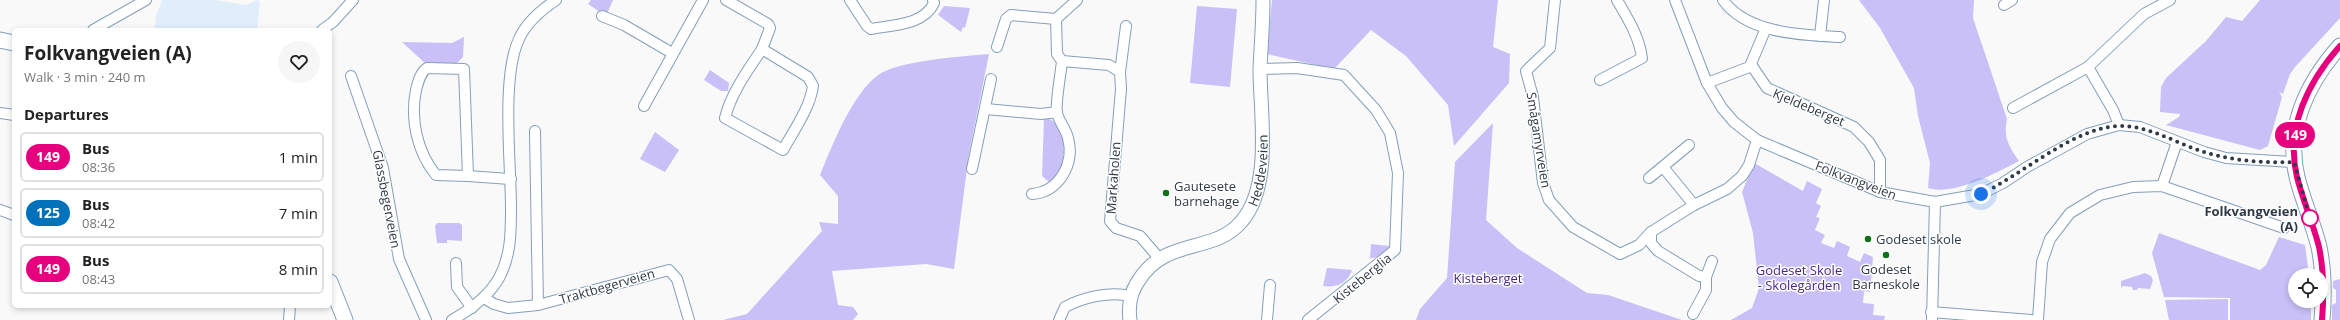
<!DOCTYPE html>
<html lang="en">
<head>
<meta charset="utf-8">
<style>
	:root { --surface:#fff; --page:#f6f6f6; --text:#222; --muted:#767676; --line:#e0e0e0 }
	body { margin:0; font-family:"Open Sans",sans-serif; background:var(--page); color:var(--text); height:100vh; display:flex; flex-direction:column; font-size:15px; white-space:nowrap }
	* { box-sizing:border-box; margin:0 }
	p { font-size:13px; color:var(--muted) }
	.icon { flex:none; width:22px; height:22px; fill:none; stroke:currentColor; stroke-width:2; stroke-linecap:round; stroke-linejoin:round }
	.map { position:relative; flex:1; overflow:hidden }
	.side { position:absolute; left:12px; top:28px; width:320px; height:280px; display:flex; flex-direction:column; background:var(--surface); border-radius:6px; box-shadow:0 2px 6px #0003 }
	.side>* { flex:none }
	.badge { padding:0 8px; border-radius:13px; font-size:14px; line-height:26px }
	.tools { position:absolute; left:2288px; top:268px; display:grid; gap:8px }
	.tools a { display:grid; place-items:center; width:40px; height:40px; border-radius:50%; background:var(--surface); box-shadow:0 2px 6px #0003; font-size:20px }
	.you { position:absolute; width:20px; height:20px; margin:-10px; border:3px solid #fff; border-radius:50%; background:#1a73e8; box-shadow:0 0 0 6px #1a73e833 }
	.map>.badge { position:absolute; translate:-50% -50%; box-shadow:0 0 0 2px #fff }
	h2 { padding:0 12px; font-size:15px; line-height:36px }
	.round { display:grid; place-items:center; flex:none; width:42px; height:42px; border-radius:21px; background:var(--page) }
	.head { display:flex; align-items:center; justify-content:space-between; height:68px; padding:0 12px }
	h1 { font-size:19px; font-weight:700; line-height:30px }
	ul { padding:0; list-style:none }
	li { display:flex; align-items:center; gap:12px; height:50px; margin:0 8px 6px; padding:0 4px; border:2px solid var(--line); border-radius:6px }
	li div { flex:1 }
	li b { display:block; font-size:15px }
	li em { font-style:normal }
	li .badge { min-width:44px; font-weight:700; text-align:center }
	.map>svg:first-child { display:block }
	.built { fill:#e0eefc }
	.green { fill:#c8c0f6 }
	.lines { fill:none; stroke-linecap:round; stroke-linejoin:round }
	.minor-casing { stroke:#849fba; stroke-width:12 }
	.tertiary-casing { stroke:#849fba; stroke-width:15 }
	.secondary-casing { stroke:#849fba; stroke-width:17 }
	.minor { stroke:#fff; stroke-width:10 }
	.tertiary { stroke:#fff; stroke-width:13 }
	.secondary { stroke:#fff; stroke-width:15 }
	.line-casing { stroke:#fff; stroke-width:9 }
	.line { stroke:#e6007e; stroke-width:6 }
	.walk { stroke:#2f3a46; stroke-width:4; stroke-dasharray:0 7.2 }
	.poi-dot { fill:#0f6f1d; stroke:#fff; stroke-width:1.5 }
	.stop-dot { fill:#fff; stroke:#e6007e; stroke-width:2 }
	.labels { text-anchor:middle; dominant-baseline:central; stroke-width:3; stroke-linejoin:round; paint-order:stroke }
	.street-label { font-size:13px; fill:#2f3a46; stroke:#fff }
	.poi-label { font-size:13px; fill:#2f3a46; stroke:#fff; text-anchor:start }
	.stop-label { font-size:13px; font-weight:bold; fill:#2f3a46; stroke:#fff; text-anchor:end }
	.park-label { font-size:13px; fill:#462789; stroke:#fff }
</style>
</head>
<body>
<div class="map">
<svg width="2340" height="320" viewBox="0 0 2340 320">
	<rect width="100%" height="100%" fill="#f9f9f9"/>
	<path class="built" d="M162,0H215L246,5L257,0L260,2L257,30H153L155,27L156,16Z"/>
	<g class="green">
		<path d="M591,0H613L606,16L588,4Z"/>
		<path d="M1272,0H1498L1493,47L1510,54L1509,83L1454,146L1448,105L1406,56L1371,30L1334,69L1267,54Z"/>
		<path d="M1859,0H1974L1973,18L2007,119C2003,138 2009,146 2019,161C1996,173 1954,196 1928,188L1930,163L1918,116L1914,88L1880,28Z"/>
		<path d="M2260,0H2340V18L2295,67L2290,74L2283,94L2279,92L2282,97L2268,146L2260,150L2166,125L2179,117L2180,114L2160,112L2161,87L2166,78L2206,41L2226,17L2242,21Z"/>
		<path d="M944,6L970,8L965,28L963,27L961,32L938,15Z"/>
		<path d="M1197,6L1237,9L1230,87L1190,83Z"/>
		<path d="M464,37L463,57L456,64L427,65L402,42L452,43Z"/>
		<path d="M989,54L969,153L954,269L926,264L832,271L838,305L853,307L858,314L853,320H723L747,314L822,231L819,222L838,224V196L820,175C833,144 851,96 878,75C897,61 964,56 989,54Z"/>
		<path d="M710,70L729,83L728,91H721L704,80Z"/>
		<path d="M1044,118C1066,119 1067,155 1060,171C1058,175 1053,180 1050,183L1042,176Z"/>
		<path d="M1493,123L1486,220L1517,248L1587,293L1608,295L1682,320H1416L1420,309L1447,278L1455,162Z"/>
		<path d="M655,132L679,150L665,172L640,159Z"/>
		<path d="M1754,163L1803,191L1807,181L1822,189L1816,203L1821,206L1816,217L1820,218L1815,230L1825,235L1821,243L1834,248L1837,241L1850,247L1847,256L1860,262L1864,253L1873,257L1870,292L1864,291L1863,303L1874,304L1873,315L1885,316L1884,320H1731L1752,308L1759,288L1753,233L1742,192Z"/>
		<path d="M437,223H459L462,225V241L447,240V243H437L435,226Z"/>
		<path d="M2159,233L2260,270L2266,265L2279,237L2305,245L2309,275H2295V301H2311V320H2230V298L2164,297L2152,253Z"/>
		<path d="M1371,244L1390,246C1386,253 1378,259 1370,258Z"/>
		<path d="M1327,268H1329L1352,270C1348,283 1336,288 1323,286Z"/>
		<path d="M2145,273L2151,276L2153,280L2150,289L2138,288L2137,290H2133L2132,287L2123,286L2121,288V281Z"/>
		<path d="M2340,279V320H2332V305L2336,303V290L2333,288V281Z"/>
		<path d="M2228,299V320H2169L2165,300Z"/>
	</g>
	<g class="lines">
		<defs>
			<g id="minor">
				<path d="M726,0L768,24L770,28L762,49"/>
				<path d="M850,0L867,26L871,29C893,25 924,25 934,3L933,0"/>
				<path d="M1555,0L1550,48L1526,71L1533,97L1543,183L1549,200L1573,227L1620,254L1639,245L1651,232L1694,205L1727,189L1742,176L1749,165L1757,140"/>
				<path d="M1675,0L1707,83L1722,108L1734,122L1757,140L1880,192L1935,202L1981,194L2003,183L2027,167L2087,134L2119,125L2140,127L2204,152L2226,158L2294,162"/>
				<path d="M1723,0C1747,34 1803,35 1840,37"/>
				<path d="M2004,5L2012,0"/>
				<path d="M602,16L624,25L672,53"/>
				<path d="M1126,26L1120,72L1121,89L1110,221L1116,228L1140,236L1159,258"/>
				<path d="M93,30L146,0"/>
				<path d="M322,30L333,22L353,0"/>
				<path d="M1820,36L1824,0"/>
				<path d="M997,47L1006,19L1011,15L1056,19L1077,0"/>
				<path d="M762,49L808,77L813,86C810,108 794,130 783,150L725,118C731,93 748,70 762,49Z"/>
				<path d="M1062,61L1109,65L1120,72"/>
				<path d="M1750,66L1766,28"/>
				<path d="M2088,67L2113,110L2119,125"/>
				<path d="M427,68L464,69L468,176L436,175C417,152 410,119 416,90C418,82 420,73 427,68Z"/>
				<path d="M1260,69L1297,68L1344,75L1376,110L1390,133L1398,173L1395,250L1308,320"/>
				<path d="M351,76L383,168L399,259L426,320"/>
				<path d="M1600,80L1642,58C1639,36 1628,19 1617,0"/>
				<path d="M1707,83L1752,66L1767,88L1854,127L1869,142L1880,160V192"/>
				<path d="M644,106L703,0"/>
				<path d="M2013,108L2088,67L2144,14L2170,0"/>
				<path d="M986,109L1041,114L1057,112"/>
				<path d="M0,113L14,115"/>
				<path d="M535,131L538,305"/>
				<path d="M1663,167L1694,205"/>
				<path d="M972,169L991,79"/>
				<path d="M468,176L511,179"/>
				<path d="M1649,178L1689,145"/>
				<path d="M2162,186L2177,142"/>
				<path d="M1032,194C1059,192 1075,164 1068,138C1066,129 1059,122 1057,113C1055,105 1061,72 1062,61L1057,54L1056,19"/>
				<path d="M0,210L14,215"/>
				<path d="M1651,232V243L1658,251L1699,276L1706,277"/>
				<path d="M456,263L457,287L472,308"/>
				<path d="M484,298L494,304L508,308L538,305L669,270L677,279L689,320"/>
				<path d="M1931,312L2031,320"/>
				<path d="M1693,314L1706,290V277L1712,261"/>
				<path d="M289,320L290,306"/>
				<path d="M452,320C470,310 488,297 499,278C511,256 511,232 511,208C511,164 501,77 519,39C526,23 541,10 556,0"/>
				<path d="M1059,320L1065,307C1084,297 1110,291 1131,296"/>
				<path d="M1267,320L1270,285"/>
				<path d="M1932,320L1935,202"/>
				<path d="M2038,320L2042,262L2050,239L2070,213L2100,195L2133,187L2162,186L2284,228"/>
			</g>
			<g id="tertiary">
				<path id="s1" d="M1130,320C1128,306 1131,291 1139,280C1166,237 1214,254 1241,222C1273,186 1260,114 1260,69C1261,46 1263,23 1263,0"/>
			</g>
			<g id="secondary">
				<path d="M0,40L14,43"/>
				<path d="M330,282L345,320"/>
				<path d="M2322,320C2324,296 2324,271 2319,247C2313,223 2303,201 2297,177C2285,128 2308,82 2340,46"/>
			</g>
		</defs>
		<use href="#minor" class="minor-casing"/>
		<use href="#tertiary" class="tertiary-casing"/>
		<use href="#secondary" class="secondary-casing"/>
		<use href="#minor" class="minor"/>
		<use href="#tertiary" class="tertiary"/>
		<use href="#secondary" class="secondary"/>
	</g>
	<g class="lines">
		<defs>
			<path id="line" d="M2322,320C2324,296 2324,271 2319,247C2313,223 2303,201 2297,177C2285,128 2308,82 2340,46"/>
		</defs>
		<use href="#line" class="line-casing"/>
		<use href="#line" class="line"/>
		<path class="walk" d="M1981,194C2019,176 2061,139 2100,129C2139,118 2169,141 2204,152C2233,161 2264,163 2294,162L2310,218"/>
	</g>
	<g class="poi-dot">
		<circle cx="1166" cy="193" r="4"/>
		<circle cx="1868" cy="239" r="4"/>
		<circle cx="1886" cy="255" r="4"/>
	</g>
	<circle class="stop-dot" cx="2310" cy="218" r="8"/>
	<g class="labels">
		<g class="street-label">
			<text transform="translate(1809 107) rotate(23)">Kjeldeberget</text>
			<text transform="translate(1539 140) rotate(81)">Smågamyrveien</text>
			<text stroke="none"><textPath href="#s1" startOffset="218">Heddeveien</textPath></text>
			<text transform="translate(1113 178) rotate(-86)">Markaholen</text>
			<text transform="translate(1856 180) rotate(21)">Folkvangveien</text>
			<text transform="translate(387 199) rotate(79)">Glassbegerveien</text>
			<text transform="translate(1362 278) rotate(-39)">Kisteberglia</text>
			<text transform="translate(607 286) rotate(-16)">Traktbegerveien</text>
		</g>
		<g class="poi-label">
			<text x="1174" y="186">Gautesete<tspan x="1174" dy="15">barnehage</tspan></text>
			<text x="1876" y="239">Godeset skole</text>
			<text x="1886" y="269" text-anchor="middle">Godeset<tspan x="1886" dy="15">Barneskole</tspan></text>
		</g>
		<g class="stop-label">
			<text x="2298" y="211">Folkvangveien<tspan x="2298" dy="15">(A)</tspan></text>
		</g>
		<g class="park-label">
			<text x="1799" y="270">Godeset Skole<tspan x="1799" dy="15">- Skolegården</tspan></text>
			<text x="1488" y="278">Kisteberget</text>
		</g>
	</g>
</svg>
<div class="tools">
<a><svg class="icon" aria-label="locate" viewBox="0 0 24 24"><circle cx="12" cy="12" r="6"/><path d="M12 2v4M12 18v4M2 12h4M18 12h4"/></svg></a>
</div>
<div class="you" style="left:1981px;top:194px"></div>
<b class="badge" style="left:2295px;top:135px;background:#e6007e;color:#fff">149</b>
<section class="side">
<div class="head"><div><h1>Folkvangveien (A)</h1><p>Walk · 3 min · 240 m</p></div><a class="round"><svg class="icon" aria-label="heart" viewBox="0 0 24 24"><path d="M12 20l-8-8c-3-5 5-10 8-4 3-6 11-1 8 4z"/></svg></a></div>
<h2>Departures</h2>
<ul>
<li><span class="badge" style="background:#e6007e;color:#fff">149</span><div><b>Bus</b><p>08:36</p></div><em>1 min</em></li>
<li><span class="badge" style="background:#0072bc;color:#fff">125</span><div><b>Bus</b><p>08:42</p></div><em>7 min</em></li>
<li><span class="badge" style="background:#e6007e;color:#fff">149</span><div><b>Bus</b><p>08:43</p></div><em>8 min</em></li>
</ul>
</section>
</div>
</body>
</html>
